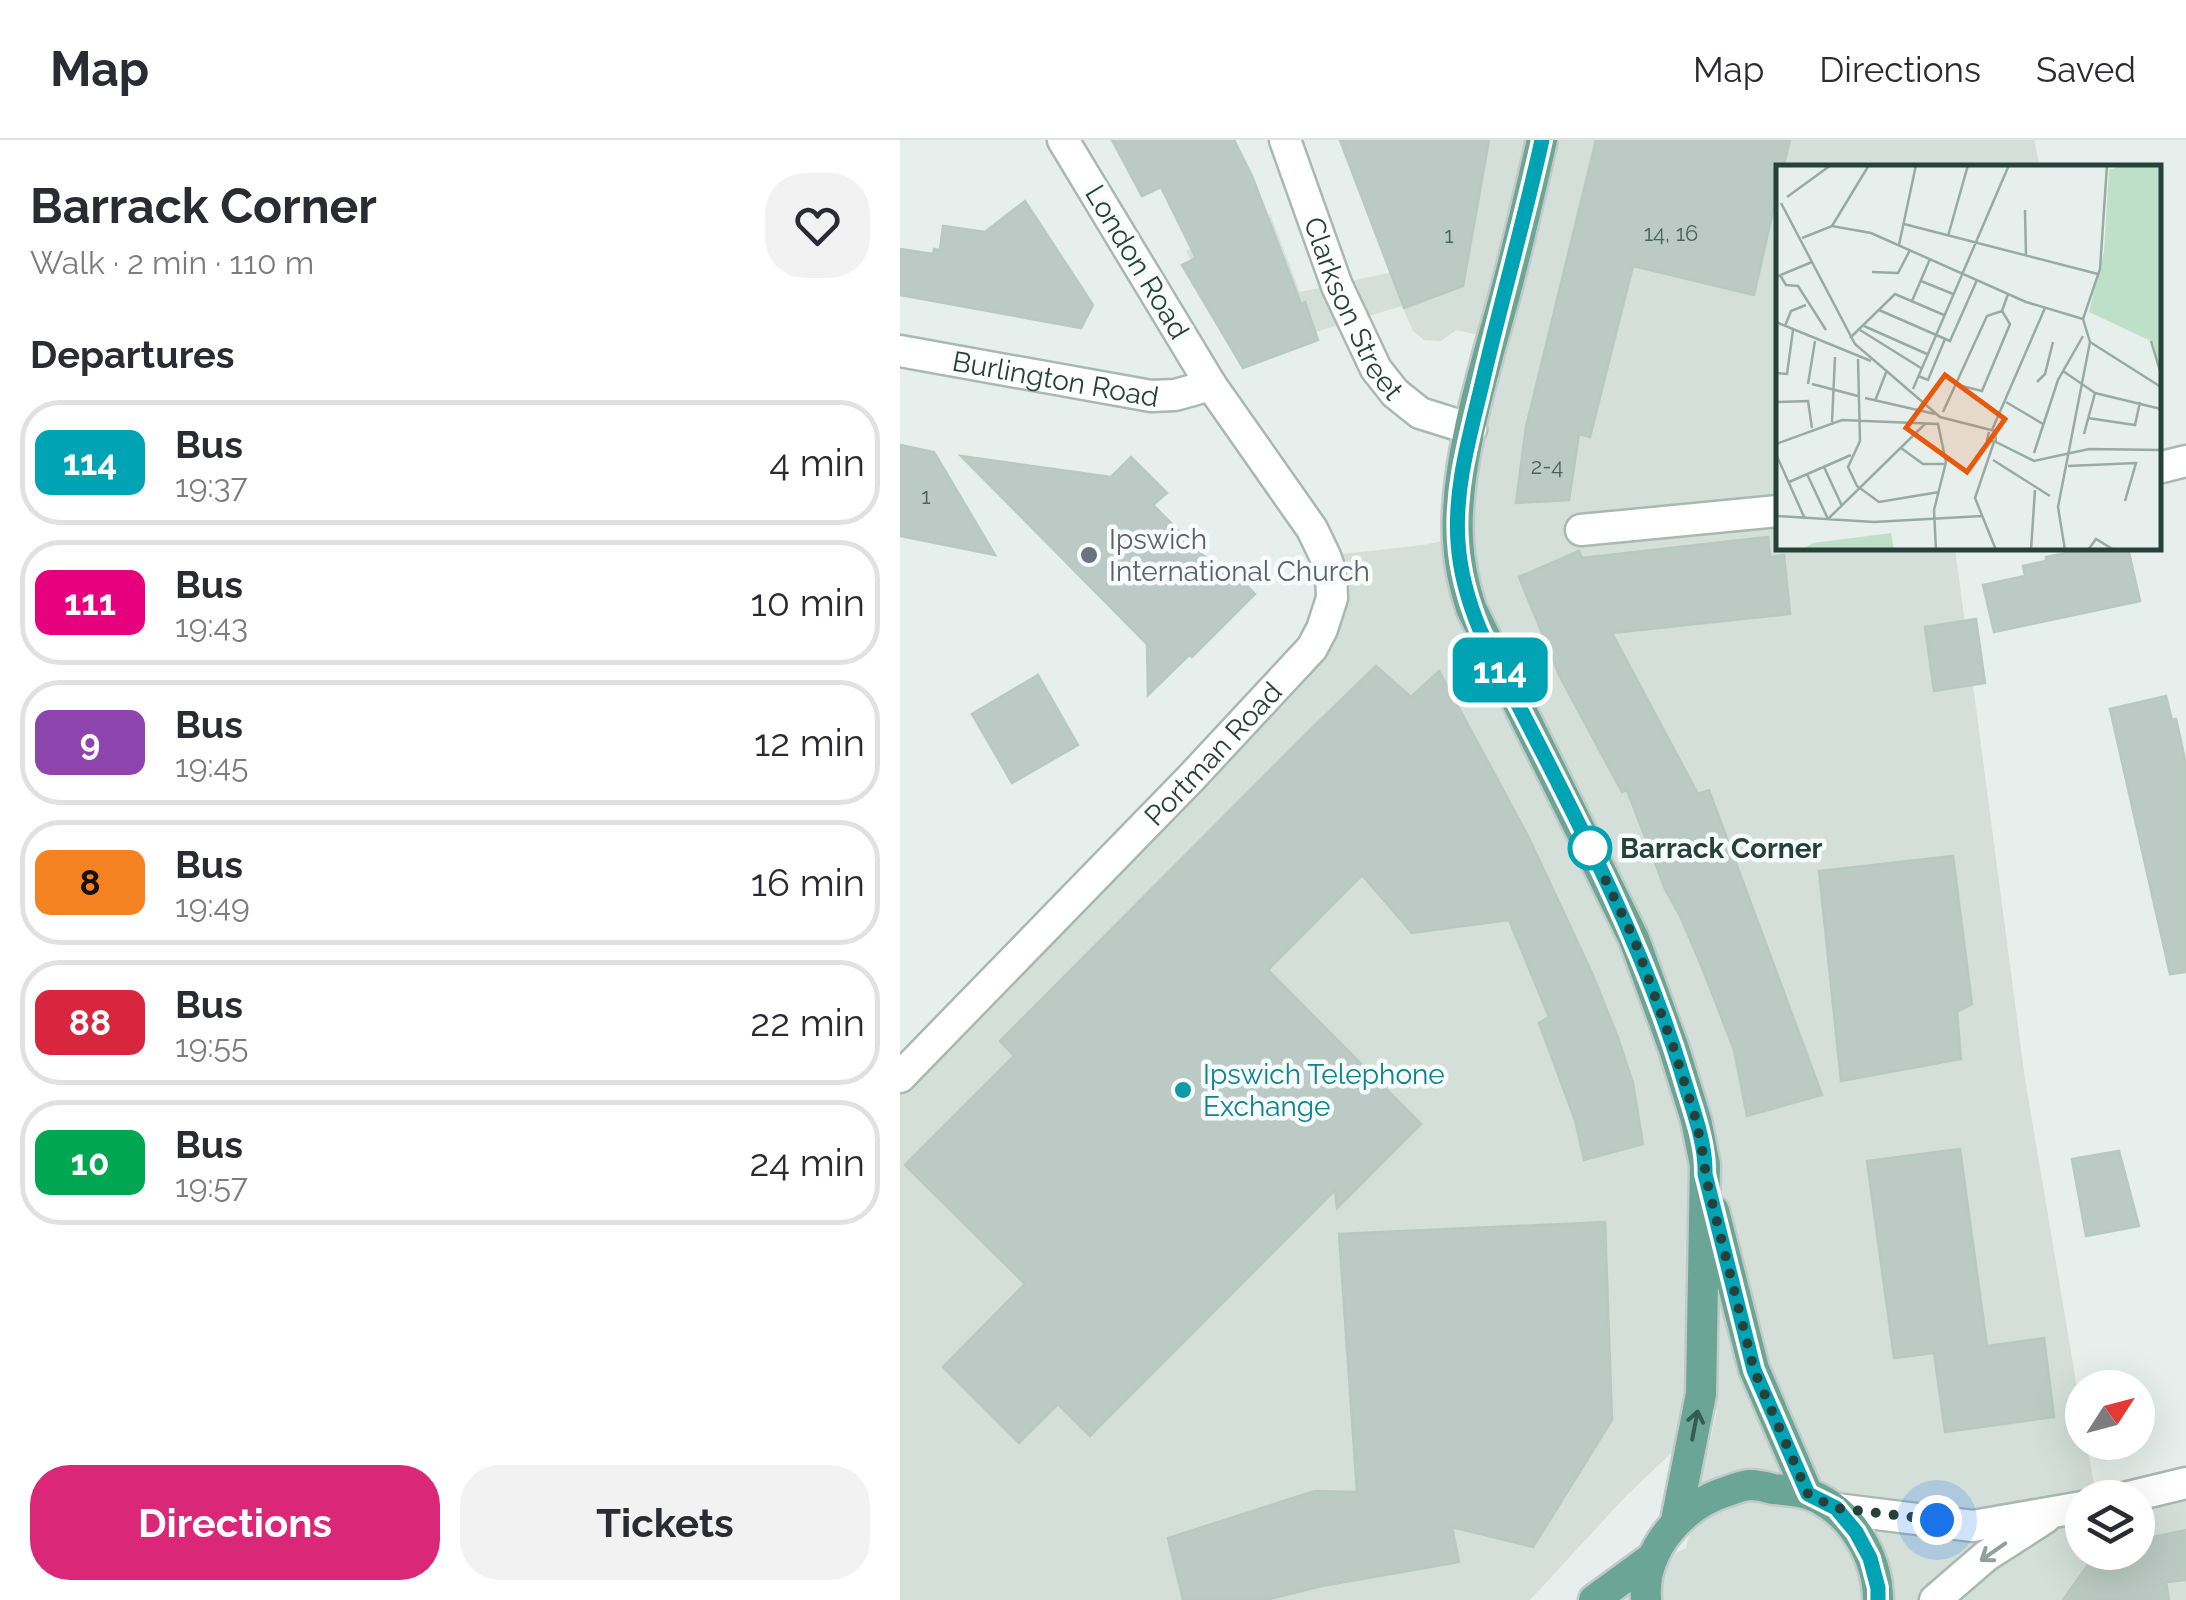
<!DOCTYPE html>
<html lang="en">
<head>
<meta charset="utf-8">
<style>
	:root { --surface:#fff; --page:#f2f2f3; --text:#2b2b33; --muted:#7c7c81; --line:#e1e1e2; --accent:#db2777 }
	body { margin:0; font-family:Raleway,sans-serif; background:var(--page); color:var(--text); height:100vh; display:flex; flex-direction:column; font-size:38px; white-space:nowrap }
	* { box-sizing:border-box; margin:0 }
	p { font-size:32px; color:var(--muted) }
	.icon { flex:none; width:55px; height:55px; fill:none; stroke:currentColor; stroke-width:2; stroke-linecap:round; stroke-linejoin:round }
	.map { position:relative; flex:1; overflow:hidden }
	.panel { display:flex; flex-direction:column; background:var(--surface); width:900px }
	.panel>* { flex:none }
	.badge { padding:0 20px; border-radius:15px; font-size:35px; line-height:65px }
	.needle { width:65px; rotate:54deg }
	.tools { position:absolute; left:1165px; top:1230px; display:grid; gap:20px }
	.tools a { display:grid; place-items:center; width:90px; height:90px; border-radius:50%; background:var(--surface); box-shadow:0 10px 40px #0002; font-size:50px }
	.you { position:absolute; width:50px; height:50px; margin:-25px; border:8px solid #fff; border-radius:50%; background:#1a73e8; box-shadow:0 0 0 15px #1a73e833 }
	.map>.badge { position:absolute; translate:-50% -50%; box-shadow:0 0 0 5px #fff }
	h2 { padding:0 30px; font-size:38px; line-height:90px }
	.round { display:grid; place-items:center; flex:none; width:105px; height:105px; border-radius:40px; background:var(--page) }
	.overview { display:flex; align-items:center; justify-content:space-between; height:170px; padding:0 30px }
	h1 { font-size:48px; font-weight:700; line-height:75px }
	.button { display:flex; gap:20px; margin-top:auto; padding:20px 30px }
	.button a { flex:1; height:115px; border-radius:40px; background:var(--accent); color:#fff; font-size:40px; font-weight:700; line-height:115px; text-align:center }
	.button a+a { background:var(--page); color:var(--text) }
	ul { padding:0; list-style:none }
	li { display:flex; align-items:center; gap:30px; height:125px; margin:0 20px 15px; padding:0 10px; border:5px solid var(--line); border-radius:40px }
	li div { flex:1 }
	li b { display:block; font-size:38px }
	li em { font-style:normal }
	li .badge { min-width:110px; font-weight:700; text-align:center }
	header { display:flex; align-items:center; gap:60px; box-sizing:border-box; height:140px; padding:0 50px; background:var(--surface); border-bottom:2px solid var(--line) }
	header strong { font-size:48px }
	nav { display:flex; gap:55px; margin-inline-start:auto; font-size:35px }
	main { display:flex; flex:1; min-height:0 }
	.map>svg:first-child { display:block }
	.built { fill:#d4dfda }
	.building { fill:#bbcac4; stroke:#b8c9c2; stroke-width:2.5 }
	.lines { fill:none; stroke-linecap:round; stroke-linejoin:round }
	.minor-casing { stroke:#a8b8b2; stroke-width:35 }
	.major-casing { stroke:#c2cac8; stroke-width:35 }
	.minor { stroke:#fff; stroke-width:30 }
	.major { stroke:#6aa596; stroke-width:30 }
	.oneway { stroke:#365b51 }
	.oneway2 { stroke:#92a09c }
	.line-casing { stroke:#fff; stroke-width:22 }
	.line { stroke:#00a3b4; stroke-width:15 }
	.walk { stroke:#24423a; stroke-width:10; stroke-dasharray:0 18 }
	.worship-dot { fill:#6b7280; stroke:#f7fbf9; stroke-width:4 }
	.stop-dot { fill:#fff; stroke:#00a3b4; stroke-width:5 }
	.culture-dot { fill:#0f9aa8; stroke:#f7fbf9; stroke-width:4 }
	.labels { text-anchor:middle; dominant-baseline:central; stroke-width:9; stroke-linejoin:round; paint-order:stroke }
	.number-label { font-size:22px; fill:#4a645c }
	.street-label { font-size:28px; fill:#24423a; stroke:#f7fbf9 }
	.worship-label { font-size:28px; fill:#5b616d; stroke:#f7fbf9; text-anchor:start }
	.stop-label { font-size:28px; font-weight:bold; fill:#24423a; stroke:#f7fbf9; text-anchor:start }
	.culture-label { font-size:28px; fill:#0d838f; stroke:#f7fbf9; text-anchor:start }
	.inset-road { fill:none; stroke:#98aaa4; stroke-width:2.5 }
	.view { fill:#e8590c; fill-opacity:0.15; stroke:#e8590c; stroke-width:5 }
	.inset-edge { fill:none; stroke:#24423a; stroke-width:5 }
</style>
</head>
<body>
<header>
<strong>Map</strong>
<nav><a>Map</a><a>Directions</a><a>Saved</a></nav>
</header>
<main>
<section class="panel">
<div class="overview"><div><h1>Barrack Corner</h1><p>Walk · 2 min · 110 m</p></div><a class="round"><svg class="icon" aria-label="heart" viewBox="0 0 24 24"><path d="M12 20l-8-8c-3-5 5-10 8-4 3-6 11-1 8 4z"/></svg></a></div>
<h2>Departures</h2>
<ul>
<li><span class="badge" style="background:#00a3b4;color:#fff">114</span><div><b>Bus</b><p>19:37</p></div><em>4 min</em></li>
<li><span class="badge" style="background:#e6007e;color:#fff">111</span><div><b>Bus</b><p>19:43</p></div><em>10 min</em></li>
<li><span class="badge" style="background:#8e44ad;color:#fff">9</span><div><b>Bus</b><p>19:45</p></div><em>12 min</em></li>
<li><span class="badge" style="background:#f58220;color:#111">8</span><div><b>Bus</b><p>19:49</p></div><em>16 min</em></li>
<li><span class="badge" style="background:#d7263d;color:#fff">88</span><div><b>Bus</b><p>19:55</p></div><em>22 min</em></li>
<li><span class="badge" style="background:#00a651;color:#fff">10</span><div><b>Bus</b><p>19:57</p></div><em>24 min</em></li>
</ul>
<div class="button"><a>Directions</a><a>Tickets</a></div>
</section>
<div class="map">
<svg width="1286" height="1460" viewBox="0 0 1286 1460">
	<rect width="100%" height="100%" fill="#e6efeb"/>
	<path class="built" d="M517,0H1134L1140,27L878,28V408H1055L1125,939L1182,1277V1302L1187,1303L1196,1357L1182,1358V1412H1238V1358L1286,1337V1460H676L786,1408L817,1270L726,1356L630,1460H0V937L412,508L425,416L523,405L557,398L593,198L556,190L541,201L524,200L513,191L502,166L342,214L286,111L370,74L400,152L488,133L534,116Z"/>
	<g class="building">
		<path d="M212,0H334L352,36L401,164L405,162L418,200L343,228L282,125L296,118L261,47L242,56Z"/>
		<path d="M440,0H589L563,146L504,168Z"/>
		<path d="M696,0H890L883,28H878V49L854,155L733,126L690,297L679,294L669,360L616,363L626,287Z"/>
		<path d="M125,61L193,165L181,188L0,155V109L33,114L34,109L40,110L43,86L85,92Z"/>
		<path d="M0,305L34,312L95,415L0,396Z"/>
		<path d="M61,316L211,337L231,317L267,353L253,365L322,434L328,427L355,454L292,517L289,515L248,555L247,504Z"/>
		<path d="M868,397L870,417L884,415L890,474L712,493L798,654L809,650L922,955L847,976L834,910L803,830L781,778L765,749L727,650L722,652L660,537L619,437L679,411L682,418Z"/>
		<path d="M1192,408H1228L1240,461L1094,492L1083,445L1125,436L1123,426L1146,421V417Z"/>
		<path d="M1076,479L1085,543L1034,551L1025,487Z"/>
		<path d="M476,526L511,557L539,531L629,698L692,833L718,898L733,943L743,1004L684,1020L675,980L639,883L649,877L609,780L512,793L462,735L368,830L521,984L437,1068L435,1050L190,1296L158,1264L119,1303L43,1227L125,1144L5,1025L114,916L100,901L408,592Z"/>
		<path d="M138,535L178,605L112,643L72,574Z"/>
		<path d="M1266,556L1272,580L1276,579L1286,624V832L1270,834L1210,569Z"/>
		<path d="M1053,716L1072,864L1057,872L1061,919L941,941L919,731Z"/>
		<path d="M1060,1009L1087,1206L1144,1198L1154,1277L1045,1292L1034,1213L994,1218L967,1021Z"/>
		<path d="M1219,1011L1239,1086L1186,1096L1172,1019Z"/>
		<path d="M705,1082L712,1280L633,1407L552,1387L559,1422L422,1446L366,1460H283L268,1398L415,1351L457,1352L439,1094Z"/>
		<path d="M1286,1390V1440L1266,1442L1269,1460H1163L1197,1412H1238V1400Z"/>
	</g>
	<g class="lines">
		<defs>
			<g id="minor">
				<path id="s1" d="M385,0L437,146L476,229L495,253L520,273L571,289"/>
				<path id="s2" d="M0,211L251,256L275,255L311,245"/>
				<path d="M1258,328L1286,321"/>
				<path d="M681,390L878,371"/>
				<path id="s3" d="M0,937L291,638L412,508L422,489L432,458L431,433L425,416L412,389L311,245L163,0"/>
				<path d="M1224,1358L1286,1343"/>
				<path d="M936,1369L1073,1386L1182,1367"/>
				<path d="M1035,1460L1086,1416L1145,1378"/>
			</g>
			<g id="major">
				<path d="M642,0C630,53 618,105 604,158C584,231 554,325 558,400C559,424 564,446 571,468L734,799L774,909L796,980L805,1025L801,1254L776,1381"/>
				<path d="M814,1071L854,1229L908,1354"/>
				<path d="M694,1460L753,1417"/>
				<path d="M746,1460C742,1410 782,1365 828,1351C835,1349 843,1345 850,1345C857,1345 866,1347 873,1349C885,1350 899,1351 911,1355C951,1371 978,1417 978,1460"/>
			</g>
		</defs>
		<use href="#minor" class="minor-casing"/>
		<use href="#major" class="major-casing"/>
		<use href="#minor" class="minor"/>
		<use href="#major" class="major"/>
	</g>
	<defs><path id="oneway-shaft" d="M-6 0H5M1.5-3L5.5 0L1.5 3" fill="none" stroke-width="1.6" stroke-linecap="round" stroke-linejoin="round" transform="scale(2.5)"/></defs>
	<use class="oneway" href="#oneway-shaft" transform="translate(795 1285) rotate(-79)"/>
	<use class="oneway2" href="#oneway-shaft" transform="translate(1093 1412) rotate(145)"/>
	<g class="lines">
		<defs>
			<path id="line" d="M642,0C624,82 601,162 582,244C570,295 554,349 558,402C560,433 568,461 580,490C653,636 736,780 783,937C792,968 806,1002 805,1034L854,1230L908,1354L936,1368L956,1392L970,1418L978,1448V1460"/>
		</defs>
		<use href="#line" class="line-casing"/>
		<use href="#line" class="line"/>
		<path class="walk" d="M690,708L734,799L774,909L796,980L805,1024V1034L854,1230L908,1354L936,1368L1037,1380"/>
	</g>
	<circle class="worship-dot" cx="189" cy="415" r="10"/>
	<circle class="stop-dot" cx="690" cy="708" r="20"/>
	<circle class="culture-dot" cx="283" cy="950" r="10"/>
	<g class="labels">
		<g class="number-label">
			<text x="771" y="93">14, 16</text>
			<text x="549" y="95">1</text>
			<text x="647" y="326">2-4</text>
			<text x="26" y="356">1</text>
		</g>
		<g class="street-label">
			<text transform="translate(237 122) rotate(59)">London Road</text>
			<text stroke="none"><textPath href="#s1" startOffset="182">Clarkson Street</textPath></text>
			<text stroke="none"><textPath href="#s2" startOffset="158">Burlington Road</textPath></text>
			<text stroke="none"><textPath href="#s3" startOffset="450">Portman Road</textPath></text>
		</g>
		<g class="worship-label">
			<text x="209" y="399">Ipswich<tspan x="209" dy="32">International Church</tspan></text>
		</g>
		<g class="stop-label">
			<text x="720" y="708">Barrack Corner</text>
		</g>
		<g class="culture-label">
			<text x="303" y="934">Ipswich Telephone<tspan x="303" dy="32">Exchange</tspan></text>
		</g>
	</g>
	<g transform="translate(876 25)">
		<rect width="385" height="385" fill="#e6efeb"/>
		<path d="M349,0H385V211L377,177L313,147L328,86L333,5ZM115,368L118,385H25L37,378Z" fill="#bfe0c8"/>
		<path class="inset-road" d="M11,32L55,0M5,38L79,179L164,252L219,266L220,277L211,275L213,267M249,45L250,91M128,59L322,109M56,61L93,0M172,71L192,0M26,73L56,61L95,68L250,137L307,154M123,80L140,0M96,107L122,108L134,85M4,110L10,120L22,121L50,165M0,112L36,97M145,116L177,129M136,136L154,94M103,145L174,176L201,115M0,157L95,196M9,161L15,146L30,140M88,161L151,189M84,165L145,203M74,173L119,129L168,150M375,176L385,209M314,177L307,154L324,104L331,0M314,177L385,222M82,194L84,276L72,302L81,321L103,337L163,327M287,206L319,228L308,269M0,208L11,209L17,165M142,211L152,215L169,174M261,217L269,209L277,177M32,219L39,176M36,219L82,231M182,220L206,226L234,159L226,146M137,224L233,0M319,228L385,244M89,233L159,249M99,236L111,205M0,237L32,236L36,263M230,237L267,259M167,247L211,151L226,146L232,129M312,253L359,260L364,237M56,257L59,192M216,265L269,143M218,277L199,333L220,385M220,277L258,296L313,284L385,285M0,279L66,255L162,259L170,297L158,345L160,385M125,283L147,299H170M258,288L282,215L307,171M0,289L29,354M217,295L274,331M292,301L360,298L349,336M48,302L66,341M31,309L52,354M13,317L75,290M0,351L98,357L206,351M52,354L150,258M255,385L259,325M289,385L282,342L314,177M312,385L320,374L338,385"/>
		<path class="view" d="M169,210L229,254L191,307L130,263Z"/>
		<rect width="385" height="385" class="inset-edge"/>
	</g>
</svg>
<div class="tools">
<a><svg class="needle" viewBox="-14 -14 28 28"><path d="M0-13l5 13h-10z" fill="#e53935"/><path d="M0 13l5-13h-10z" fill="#7c7c81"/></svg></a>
<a><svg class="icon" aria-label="layers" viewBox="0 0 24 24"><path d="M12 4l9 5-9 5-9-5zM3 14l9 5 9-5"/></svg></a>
</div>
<div class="you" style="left:1037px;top:1380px"></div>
<b class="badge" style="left:600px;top:530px;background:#00a3b4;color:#fff">114</b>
</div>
</main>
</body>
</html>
